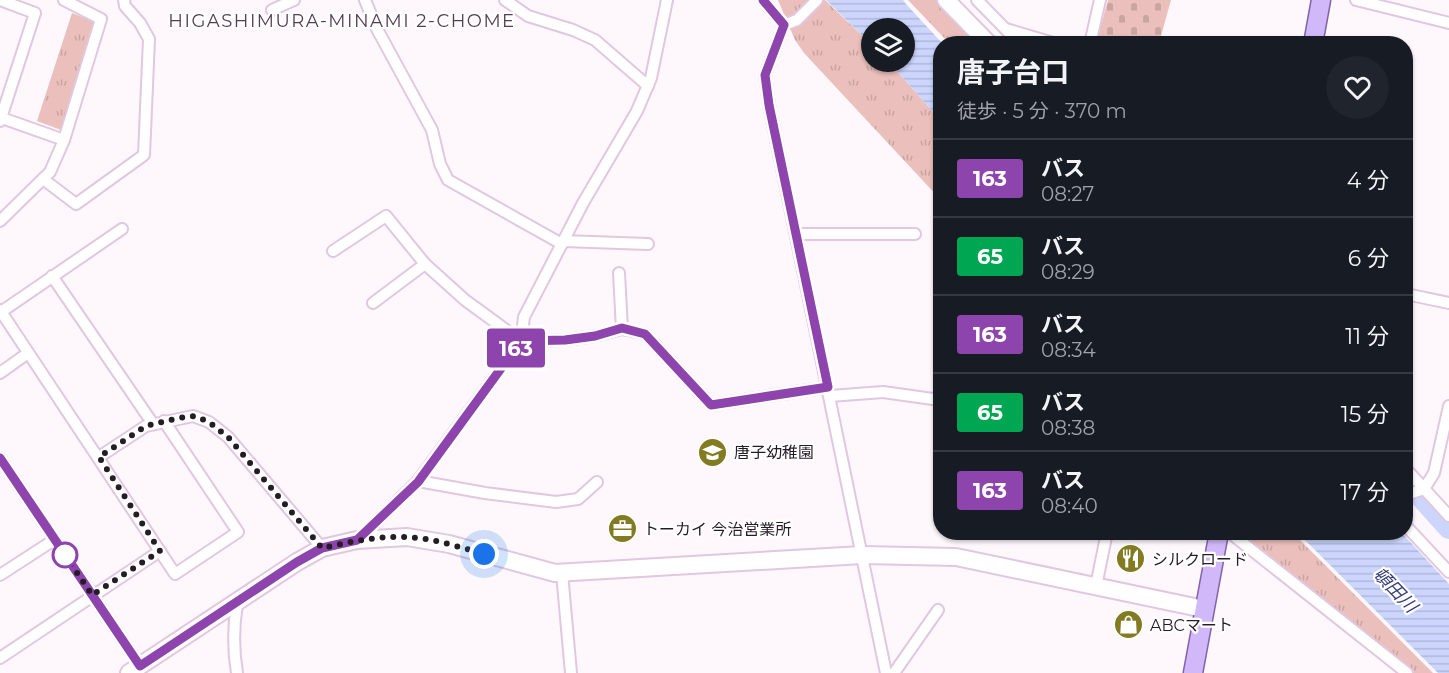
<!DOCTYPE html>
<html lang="ja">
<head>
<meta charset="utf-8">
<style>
	:root { --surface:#171b24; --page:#20242c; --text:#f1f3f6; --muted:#9ea1a6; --line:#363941 }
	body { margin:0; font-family:Montserrat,"Noto Sans JP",sans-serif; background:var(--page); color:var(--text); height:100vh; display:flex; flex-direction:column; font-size:22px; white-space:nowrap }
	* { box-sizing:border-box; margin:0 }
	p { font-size:20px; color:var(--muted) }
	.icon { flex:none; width:33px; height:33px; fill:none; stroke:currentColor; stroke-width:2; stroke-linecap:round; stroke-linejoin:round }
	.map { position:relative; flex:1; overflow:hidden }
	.panel { position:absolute; left:933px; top:36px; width:480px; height:504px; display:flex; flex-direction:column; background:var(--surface); border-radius:24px; box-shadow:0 2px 4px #0004 }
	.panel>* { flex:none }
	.badge { padding:0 12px; border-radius:4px; font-size:21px; line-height:39px }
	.controls { position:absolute; left:861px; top:18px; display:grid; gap:12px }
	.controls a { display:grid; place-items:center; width:54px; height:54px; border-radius:50%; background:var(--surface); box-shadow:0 2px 4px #0004; font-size:30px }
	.you { position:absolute; width:30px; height:30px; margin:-15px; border:4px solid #fff; border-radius:50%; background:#1a73e8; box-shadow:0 0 0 9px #1a73e833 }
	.map>.badge { position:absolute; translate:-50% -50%; box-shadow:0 0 0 3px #fff }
	.round { display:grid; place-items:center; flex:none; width:63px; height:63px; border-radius:32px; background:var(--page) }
	.overview { display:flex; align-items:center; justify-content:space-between; height:102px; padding:0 24px }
	h1 { font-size:28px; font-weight:700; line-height:45px }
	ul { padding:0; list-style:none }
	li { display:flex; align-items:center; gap:18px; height:78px; padding:0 24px; border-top:2px solid var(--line) }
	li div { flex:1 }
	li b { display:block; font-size:22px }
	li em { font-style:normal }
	li .badge { min-width:66px; font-weight:700; text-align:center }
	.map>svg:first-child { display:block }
	.grass { fill:url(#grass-tufts) }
	.cemetery { fill:url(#cemetery-stones) }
	.water { fill:url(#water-rules) }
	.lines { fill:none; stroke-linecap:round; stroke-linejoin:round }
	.river { stroke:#ccd6fd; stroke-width:22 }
	.street-casing { stroke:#e1c7df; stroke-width:14 }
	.secondary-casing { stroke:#e1c7df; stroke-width:20 }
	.primary-casing { stroke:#8162ab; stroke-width:21 }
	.street { stroke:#fff; stroke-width:10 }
	.secondary { stroke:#fff; stroke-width:16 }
	.primary { stroke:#d1b8f8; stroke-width:18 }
	.line-casing { stroke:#fff; stroke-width:14 }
	.line { stroke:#8e44ad; stroke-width:9 }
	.walk { stroke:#251c25; stroke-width:6; stroke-dasharray:0 10.8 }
	.stop-dot { fill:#fff; stroke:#8e44ad; stroke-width:3 }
	.labels { text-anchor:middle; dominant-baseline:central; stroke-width:4.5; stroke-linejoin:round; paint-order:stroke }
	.poi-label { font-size:16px; fill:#251c25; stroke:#fff; text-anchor:start }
	.neighbourhood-label { font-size:18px; letter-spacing:1.5px; fill:#533e52; stroke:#fff }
	.water-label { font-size:18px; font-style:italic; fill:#343d77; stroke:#fff }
</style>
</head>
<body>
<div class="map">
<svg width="1449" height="673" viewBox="0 0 1449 673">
	<defs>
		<pattern id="grass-tufts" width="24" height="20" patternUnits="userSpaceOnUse" patternTransform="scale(1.5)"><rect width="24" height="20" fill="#ebbfbc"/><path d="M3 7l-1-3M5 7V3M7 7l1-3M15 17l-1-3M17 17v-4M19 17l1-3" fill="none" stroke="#c9a4a1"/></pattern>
		<pattern id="cemetery-stones" width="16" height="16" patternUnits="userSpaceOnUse" patternTransform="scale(1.5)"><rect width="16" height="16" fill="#ebbfbc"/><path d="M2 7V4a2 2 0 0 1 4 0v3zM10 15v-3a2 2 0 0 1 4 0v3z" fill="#c9a4a1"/></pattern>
		<pattern id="water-rules" width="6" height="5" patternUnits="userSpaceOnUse" patternTransform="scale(1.5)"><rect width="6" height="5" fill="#ccd6fd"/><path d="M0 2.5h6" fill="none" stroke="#afb7d9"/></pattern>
	</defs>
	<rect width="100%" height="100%" fill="#fef8fd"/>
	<g class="grass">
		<path d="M778,0H825L871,44L872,62H889L940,120V199L804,53L795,40Z"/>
		<path d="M908,0H937L981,43H949Z"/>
		<path d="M72,13L95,22L61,130L37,121Z"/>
		<path d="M1241,533H1293L1433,673H1411L1387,650Z"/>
	</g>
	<path class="cemetery" d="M1108,0H1171L1159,43H1096Z"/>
	<g class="water">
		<path d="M826,0H903L906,4L942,43L940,44V120L889,62H904V28H872L871,44Z"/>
		<path d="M1298,533H1402L1449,584V673H1438Z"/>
	</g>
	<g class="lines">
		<path class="river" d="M1406,480L1449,528"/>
		<defs>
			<g id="street">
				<path d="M365,0L377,29L432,130L440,164L448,180L562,244"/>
				<path d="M505,0L528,16L573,30L595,40L648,86"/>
				<path d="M763,0L784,25"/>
				<path d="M817,0L797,20L784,25L765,75L769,105L886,673"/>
				<path d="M977,0L1020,44"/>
				<path d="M1356,0L1449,23"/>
				<path d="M272,10L294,0"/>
				<path d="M1006,29L1057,44"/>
				<path d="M1090,44L1100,0"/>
				<path d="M2,118L64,140"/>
				<path d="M0,121L35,13L0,0"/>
				<path d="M43,179L76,204L144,155L149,39L140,23L125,6L124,0"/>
				<path d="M0,221L50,172L64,140L101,19L64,0"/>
				<path d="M796,234H915"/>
				<path d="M563,241L648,244"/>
				<path d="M333,251L386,216L425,264L465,300L521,341L565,340L595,336L622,329L645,334L711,405L828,387"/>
				<path d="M619,273L622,329"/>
				<path d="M52,276L153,424"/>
				<path d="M1406,294L1449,303"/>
				<path d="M373,303L425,264"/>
				<path d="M0,310L175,574L238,532L164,421"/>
				<path d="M1,312L122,229"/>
				<path d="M0,373L28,353"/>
				<path d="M830,396L883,392L940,400"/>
				<path d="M99,457L146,426L193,416L209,422L228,437L322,548"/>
				<path d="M0,458L140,666"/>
				<path d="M1406,469L1449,516"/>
				<path d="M418,481L485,493L556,502L578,499L597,482"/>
				<path d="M1406,495L1424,489L1434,473L1449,406"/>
				<path d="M1406,526L1449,572"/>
				<path d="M1229,532L1407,673"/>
				<path d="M358,540L418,481L521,341L524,317L583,203L637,111L651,78L667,0"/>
				<path d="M562,573L571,673"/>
				<path d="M0,575L54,540"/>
				<path d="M1096,586L1107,532"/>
				<path d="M237,604C233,628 233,649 237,673"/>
				<path d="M0,658L160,551"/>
				<path d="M894,673L938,610"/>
			</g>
			<g id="secondary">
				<path d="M946,0L989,44"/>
				<path d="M129,673L297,562L322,548L357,540L407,537L449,544L555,573L862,555L956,557L1204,609"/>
			</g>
			<g id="primary">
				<path d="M1313,44L1321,0"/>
				<path d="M1193,673L1219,532"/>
			</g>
		</defs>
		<use href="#street" class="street-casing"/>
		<use href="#secondary" class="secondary-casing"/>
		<use href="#primary" class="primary-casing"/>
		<use href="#street" class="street"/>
		<use href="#secondary" class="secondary"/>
		<use href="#primary" class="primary"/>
	</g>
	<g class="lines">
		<defs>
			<path id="line" d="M0,458L140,666L297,562L322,548L357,540L418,482L521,341L565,340L595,336L622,328L645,334L711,405L828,387L769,105L765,75L784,25L763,0"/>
		</defs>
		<use href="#line" class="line-casing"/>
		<use href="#line" class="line"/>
		<path class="walk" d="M65,555L92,595L160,551L99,457L146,426L179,418L194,416L209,422L228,437L322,548C350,542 377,536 406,537C432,538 459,547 484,554"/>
	</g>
	<defs>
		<symbol id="school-disc" viewBox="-11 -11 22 22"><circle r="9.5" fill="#827b22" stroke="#fff"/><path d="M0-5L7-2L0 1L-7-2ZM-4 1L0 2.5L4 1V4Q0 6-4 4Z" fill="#fff"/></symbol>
		<symbol id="office-disc" viewBox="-11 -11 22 22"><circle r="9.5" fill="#827b22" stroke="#fff"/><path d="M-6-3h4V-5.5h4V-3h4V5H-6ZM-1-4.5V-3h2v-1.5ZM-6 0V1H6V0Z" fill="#fff"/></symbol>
		<symbol id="restaurant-disc" viewBox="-11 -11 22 22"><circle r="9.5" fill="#827b22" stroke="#fff"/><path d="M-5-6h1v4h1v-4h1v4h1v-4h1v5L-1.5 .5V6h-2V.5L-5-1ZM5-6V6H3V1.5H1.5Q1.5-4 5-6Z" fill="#fff"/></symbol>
		<symbol id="shop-disc" viewBox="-11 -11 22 22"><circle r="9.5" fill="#827b22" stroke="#fff"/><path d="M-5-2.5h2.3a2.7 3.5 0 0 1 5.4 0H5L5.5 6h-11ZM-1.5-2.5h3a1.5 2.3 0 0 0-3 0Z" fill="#fff"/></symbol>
	</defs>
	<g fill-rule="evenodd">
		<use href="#school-disc" x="696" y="436" width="33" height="33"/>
		<use href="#office-disc" x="606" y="512" width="33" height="33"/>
		<use href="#restaurant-disc" x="1114" y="542" width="33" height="33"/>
		<use href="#shop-disc" x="1112" y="608" width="33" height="33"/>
	</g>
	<circle class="stop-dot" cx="65" cy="555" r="12"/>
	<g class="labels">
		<g class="poi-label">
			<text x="734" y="452">唐子幼稚園</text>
			<text x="643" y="529">トーカイ 今治営業所</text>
			<text x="1152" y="559">シルクロード</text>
			<text x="1150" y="625">ABCマート</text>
		</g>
		<g class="neighbourhood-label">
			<text x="342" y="21">HIGASHIMURA-MINAMI 2-CHOME</text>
		</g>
		<g class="water-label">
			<text transform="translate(1395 590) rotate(46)">頓田川</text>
		</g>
	</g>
</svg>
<div class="controls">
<a><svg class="icon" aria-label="layers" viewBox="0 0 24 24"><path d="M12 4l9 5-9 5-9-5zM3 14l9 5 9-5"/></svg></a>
</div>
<div class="you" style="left:484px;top:554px"></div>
<b class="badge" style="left:516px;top:348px;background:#8e44ad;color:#fff">163</b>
<section class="panel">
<div class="overview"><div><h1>唐子台口</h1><p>徒歩 · 5 分 · 370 m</p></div><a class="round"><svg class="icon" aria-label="heart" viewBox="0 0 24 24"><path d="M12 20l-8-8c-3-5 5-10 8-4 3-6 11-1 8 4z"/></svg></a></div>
<ul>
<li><span class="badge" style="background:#8e44ad;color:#fff">163</span><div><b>バス</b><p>08:27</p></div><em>4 分</em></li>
<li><span class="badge" style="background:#00a651;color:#fff">65</span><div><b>バス</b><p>08:29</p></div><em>6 分</em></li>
<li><span class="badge" style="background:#8e44ad;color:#fff">163</span><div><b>バス</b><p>08:34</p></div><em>11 分</em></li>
<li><span class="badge" style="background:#00a651;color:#fff">65</span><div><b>バス</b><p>08:38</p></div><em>15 分</em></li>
<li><span class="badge" style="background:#8e44ad;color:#fff">163</span><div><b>バス</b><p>08:40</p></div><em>17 分</em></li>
</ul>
</section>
</div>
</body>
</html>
